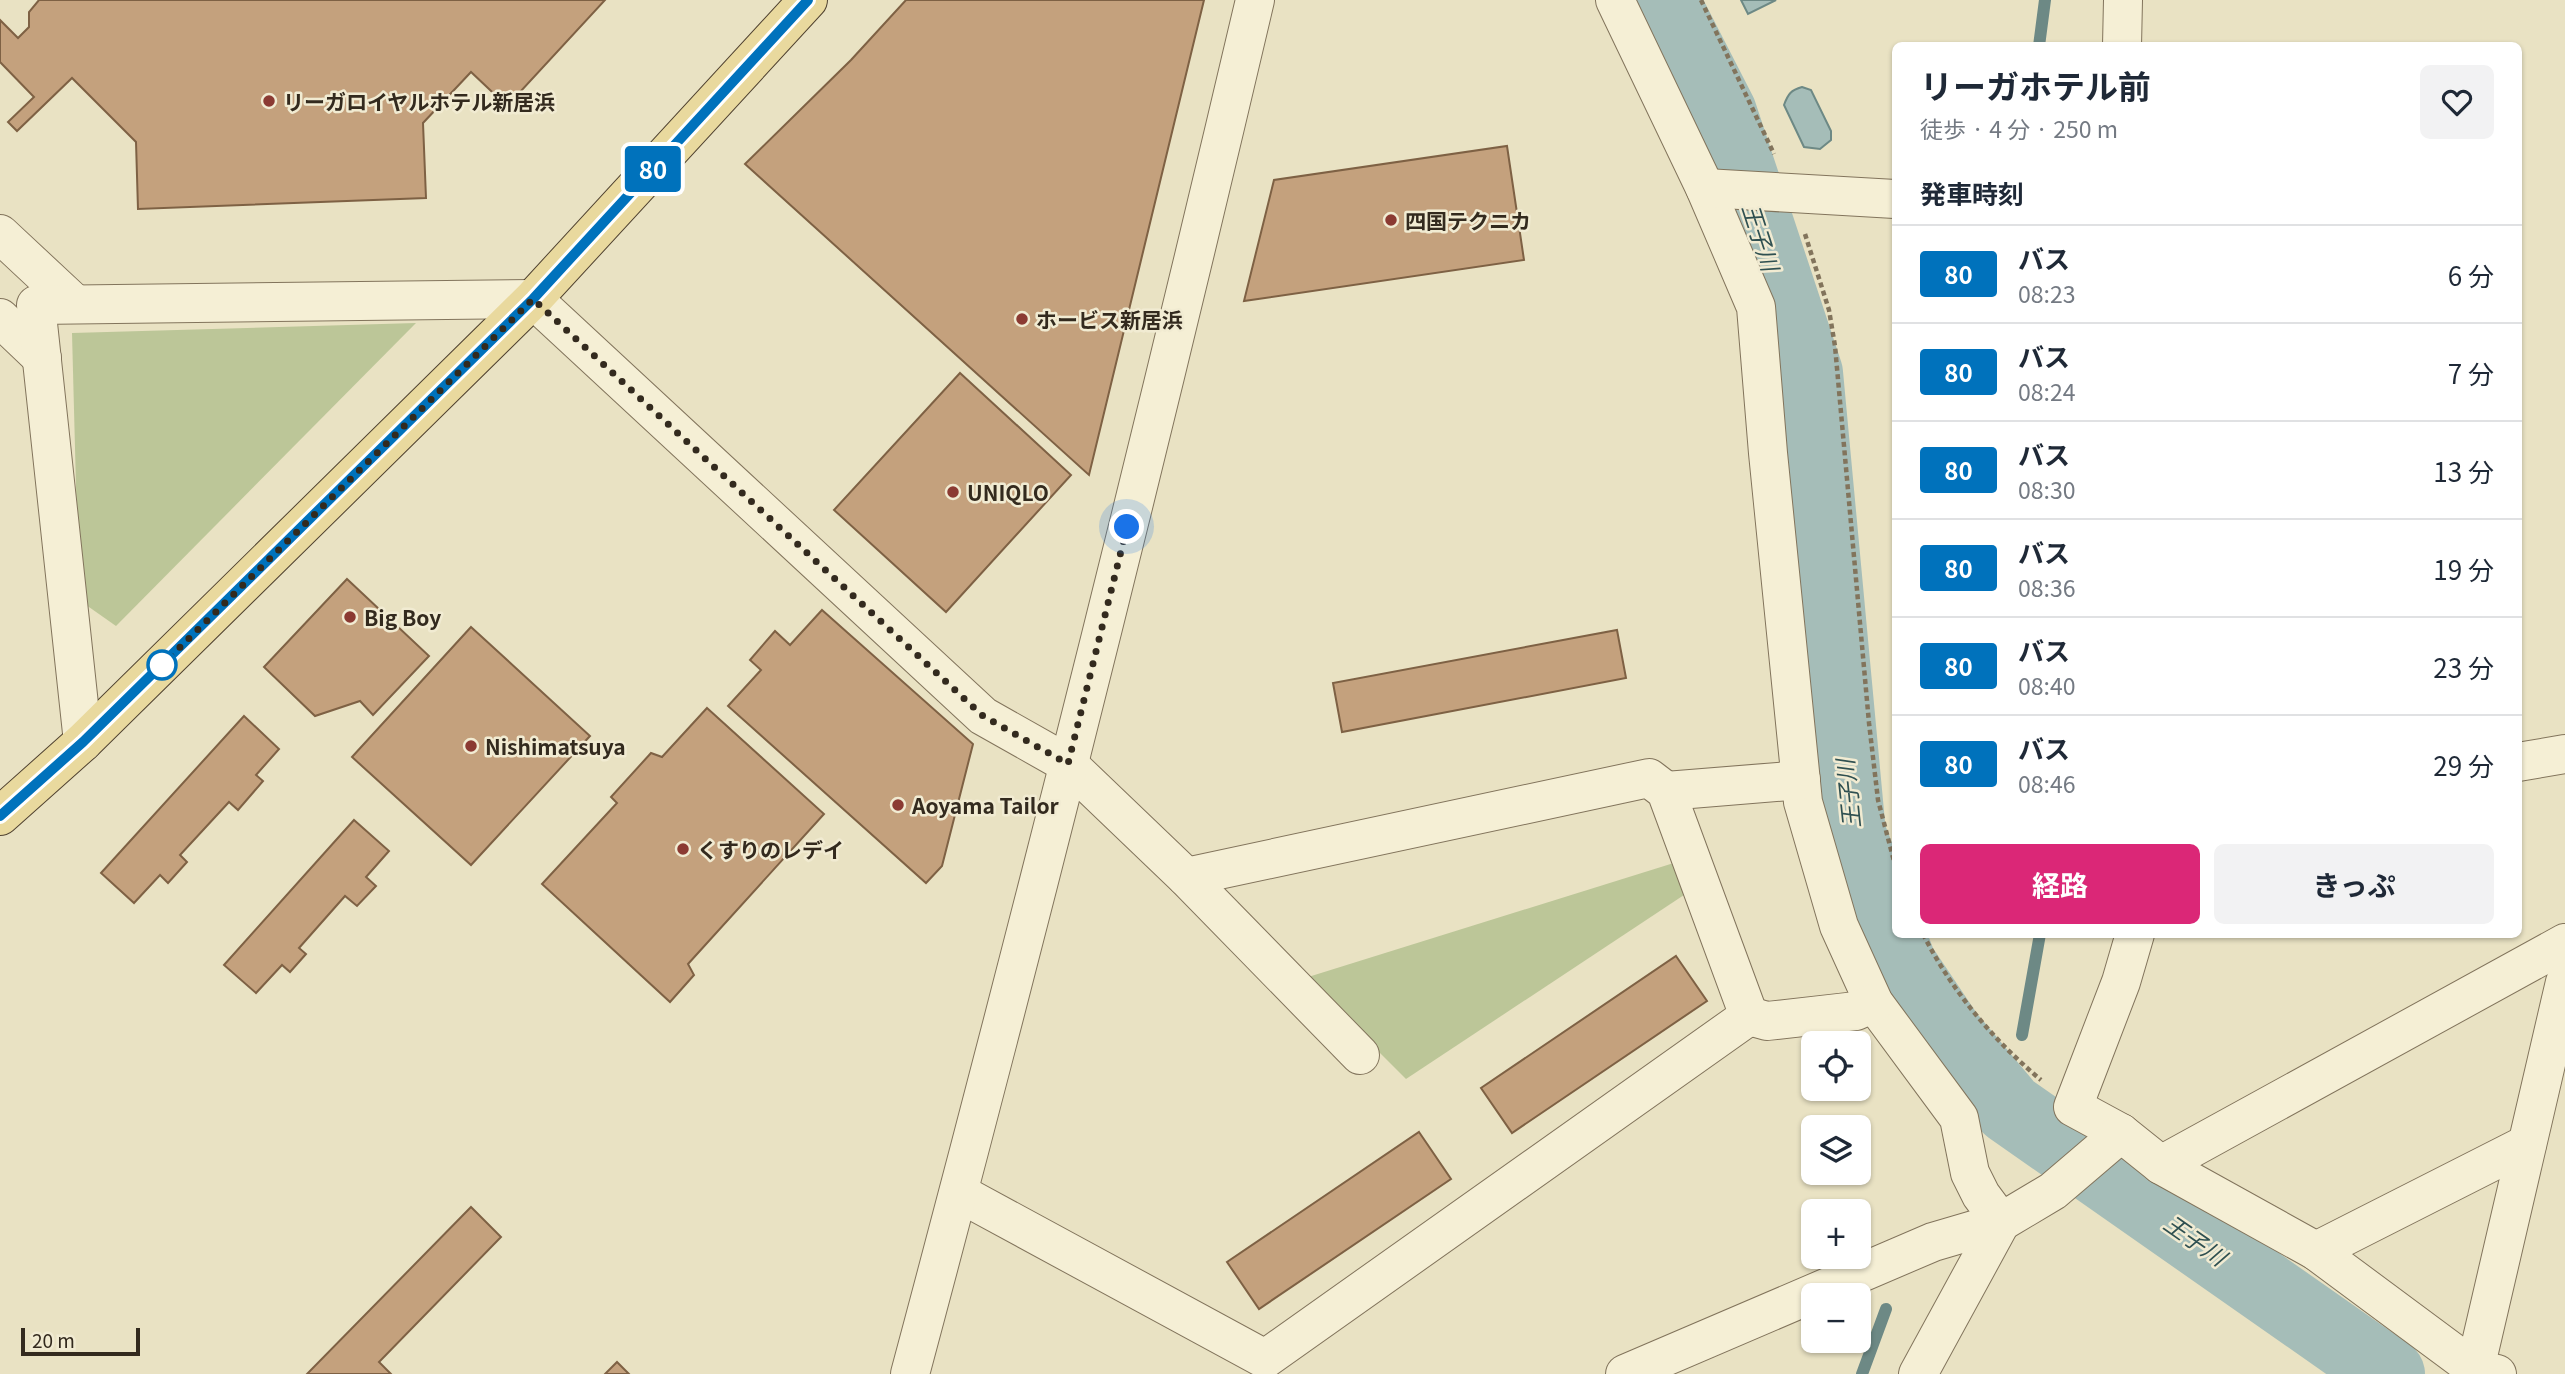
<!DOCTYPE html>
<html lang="ja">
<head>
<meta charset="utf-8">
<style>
	:root { --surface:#fff; --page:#f2f2f3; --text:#1f2937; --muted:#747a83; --line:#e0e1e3; --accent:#db2777 }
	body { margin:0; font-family:Georgia,"Noto Sans JP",serif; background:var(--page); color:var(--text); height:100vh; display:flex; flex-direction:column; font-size:26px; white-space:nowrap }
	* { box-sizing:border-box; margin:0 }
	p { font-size:23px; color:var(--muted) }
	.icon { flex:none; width:38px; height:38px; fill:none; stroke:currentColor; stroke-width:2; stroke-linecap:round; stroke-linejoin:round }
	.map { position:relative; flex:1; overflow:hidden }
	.panel { position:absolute; left:1892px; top:42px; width:630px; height:896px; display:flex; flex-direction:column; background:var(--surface); border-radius:10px; box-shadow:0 2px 5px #0004 }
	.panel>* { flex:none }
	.badge { padding:0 14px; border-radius:5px; font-size:24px; line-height:46px }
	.controls { position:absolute; left:1801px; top:1031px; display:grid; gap:14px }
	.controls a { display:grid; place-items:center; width:70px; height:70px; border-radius:10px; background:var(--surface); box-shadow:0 2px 5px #0004; font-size:35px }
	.scale { position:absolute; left:21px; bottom:18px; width:119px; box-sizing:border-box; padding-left:7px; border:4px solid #332a1e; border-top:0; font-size:19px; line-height:24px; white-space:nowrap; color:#332a1e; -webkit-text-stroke:5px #f1ebd2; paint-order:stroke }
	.you { position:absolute; width:35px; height:35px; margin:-18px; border:5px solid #fff; border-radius:50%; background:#1a73e8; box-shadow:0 0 0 10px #1a73e833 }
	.map>.badge { position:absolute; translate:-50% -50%; box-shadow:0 0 0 4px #fff }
	h2 { padding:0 28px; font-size:26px; line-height:63px }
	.round { display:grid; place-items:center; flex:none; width:74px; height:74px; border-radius:10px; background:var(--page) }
	.head { display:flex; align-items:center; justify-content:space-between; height:119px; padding:0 28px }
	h1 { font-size:33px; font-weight:700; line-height:52px }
	.button { display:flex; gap:14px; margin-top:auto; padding:14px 28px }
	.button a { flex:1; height:80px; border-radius:10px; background:var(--accent); color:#fff; font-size:28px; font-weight:700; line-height:80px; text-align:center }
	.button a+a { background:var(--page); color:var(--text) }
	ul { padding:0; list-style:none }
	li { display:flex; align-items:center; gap:21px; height:98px; padding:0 28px; border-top:2px solid var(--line) }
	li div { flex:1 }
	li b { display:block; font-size:26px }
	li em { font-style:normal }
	li .badge { min-width:77px; font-weight:700; text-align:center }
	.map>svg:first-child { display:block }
	.green { fill:#bcc698 }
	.water { fill:#a5bdb8; stroke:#6d8985; stroke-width:2 }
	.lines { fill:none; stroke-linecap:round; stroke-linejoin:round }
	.stream { stroke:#6d8985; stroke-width:12 }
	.river { stroke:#a5bdb8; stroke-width:72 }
	.building { fill:#c4a17d; stroke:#7e6144; stroke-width:2 }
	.minor-casing { stroke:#82745c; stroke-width:40 }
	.major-casing { stroke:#504230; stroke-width:40 }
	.path { stroke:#82745c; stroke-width:4.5; stroke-dasharray:5 3.5; stroke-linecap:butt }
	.minor { stroke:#f5efd5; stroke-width:38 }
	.major { stroke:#e9d99e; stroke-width:38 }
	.line-casing { stroke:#fff; stroke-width:16 }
	.line { stroke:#0072bc; stroke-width:10 }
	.walk { stroke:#332a1e; stroke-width:7; stroke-dasharray:0 12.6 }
	.poi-dot { fill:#8b3a32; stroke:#f1ebd2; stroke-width:2.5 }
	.stop-dot { fill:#fff; stroke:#0072bc; stroke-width:3.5 }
	.labels { text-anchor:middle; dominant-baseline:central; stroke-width:5; stroke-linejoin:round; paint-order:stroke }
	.poi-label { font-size:21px; font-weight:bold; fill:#332a1e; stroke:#f1ebd2; text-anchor:start }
	.water-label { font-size:23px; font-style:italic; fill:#2f5051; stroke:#f1ebd2 }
</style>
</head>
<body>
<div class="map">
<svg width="2565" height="1374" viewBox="0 0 2565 1374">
	<rect width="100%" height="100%" fill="#e9e2c3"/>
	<g class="green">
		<path d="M416,323L116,626L79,600L72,333Z"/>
		<path d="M1677,862L1687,893L1406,1079L1305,978Z"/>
	</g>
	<g class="water">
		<path d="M1741,0H1776L1748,14Z"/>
		<path d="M1802,87L1811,90L1831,131V140L1820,149L1804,147L1784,105C1788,94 1791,90 1802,87Z"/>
	</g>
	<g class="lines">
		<g class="stream">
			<path d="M2039,46L2045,0"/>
			<path d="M2022,1035L2040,934"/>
			<path d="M2009,1108L2014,1080"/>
			<path d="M1862,1374L1886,1309"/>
		</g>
		<path class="river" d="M1663,0L1721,113L1807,373L1850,834L1901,965L1948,1035L2009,1108L2389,1374"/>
	</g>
	<g class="building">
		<path d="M39,0H605L507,106L471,72L423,123L426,198L138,209L136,142L72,78L17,131L8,122L34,97L0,62V20L18,38L29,27V12Z"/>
		<path d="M906,0H1204L1089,475L745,164L851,60Z"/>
		<path d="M1507,146L1524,260L1244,301L1274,180Z"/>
		<path d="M960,373L1071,475L946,612L834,510Z"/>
		<path d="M347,579L429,656L373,715L360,701L315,716L264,667Z"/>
		<path d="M822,610L973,744L942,866L926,883L728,706L761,670L750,660L775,631L790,645Z"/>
		<path d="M471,627L590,736L471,865L352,757Z"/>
		<path d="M1617,630L1626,678L1342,732L1333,683Z"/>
		<path d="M707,708L824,814L688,964L694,975L670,1002L542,884L617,803L611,797L651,753L662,757Z"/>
		<path d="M244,716L279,749L256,775L263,781L238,810L229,802L180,855L187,862L168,883L160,875L134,903L101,873Z"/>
		<path d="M354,820L389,851L366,877L376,886L357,906L345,896L299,948L306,954L290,972L282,965L256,993L224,965Z"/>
		<path d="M1676,956L1707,1001L1512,1133L1481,1088Z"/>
		<path d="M1419,1132L1451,1179L1259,1309L1227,1262Z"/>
		<path d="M471,1207L501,1237L379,1362L391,1374H307Z"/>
		<path d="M617,1362L629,1374H605Z"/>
	</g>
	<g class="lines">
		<defs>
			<g id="minor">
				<path d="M1615,0L1705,188L1756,307L1768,453L1803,802L1839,926L1874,1003L1959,1118L1970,1173L1981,1195L2001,1222L1918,1374"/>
				<path d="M2122,46L2123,0"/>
				<path d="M1705,188L1895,199"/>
				<path d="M0,234L75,304"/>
				<path d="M0,318L42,358"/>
				<path d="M83,742L36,305L533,299L983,716L1068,764L1186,877L1360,1055"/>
				<path d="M2518,762L2565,754"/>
				<path d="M1666,791L1801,780"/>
				<path d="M2135,934L2121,982L2073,1107L2121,1133L2161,1165L2316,1251L2475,1369L2497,1374"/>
				<path d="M1749,1016L1767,1021L1856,1011L1874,1003"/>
				<path d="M2161,1165L2565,943"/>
				<path d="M959,1193L1265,1359L1749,1016L1666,791L1649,778L1186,877"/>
				<path d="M2316,1251L2527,1144"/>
				<path d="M2475,1369L2565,982"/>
				<path d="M910,1374C1032,918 1147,460 1255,0"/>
				<path d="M1625,1374L1933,1242L2001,1222L2053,1191L2121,1133"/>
			</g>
			<path id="major" d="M0,816L83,742L533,299L808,0"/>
		</defs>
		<use href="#minor" class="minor-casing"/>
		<use href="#major" class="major-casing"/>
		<g class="path">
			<path d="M1701,0L1774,154"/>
			<path d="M1805,234L1829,310L1835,346L1869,723L1878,800L1895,865"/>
			<path d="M1923,934C1952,991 1992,1039 2041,1080"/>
		</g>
		<use href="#minor" class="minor"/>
		<use href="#major" class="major"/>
	</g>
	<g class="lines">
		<defs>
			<path id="line" d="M0,816L83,742L533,299L808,0"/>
		</defs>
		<use href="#line" class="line-casing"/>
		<use href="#line" class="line"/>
		<path class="walk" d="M162,665L533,299L983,716L1068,764L1127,527"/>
	</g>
	<g class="poi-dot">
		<circle cx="269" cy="101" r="7"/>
		<circle cx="1391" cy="220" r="7"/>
		<circle cx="1022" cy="319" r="7"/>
		<circle cx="953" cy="492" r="7"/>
		<circle cx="350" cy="617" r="7"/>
		<circle cx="471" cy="746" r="7"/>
		<circle cx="898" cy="805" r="7"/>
		<circle cx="683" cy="849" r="7"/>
	</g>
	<circle class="stop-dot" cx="162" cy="665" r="14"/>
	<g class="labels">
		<g class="poi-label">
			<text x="283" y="101">リーガロイヤルホテル新居浜</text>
			<text x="1405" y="220">四国テクニカ</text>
			<text x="1036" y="319">ホービス新居浜</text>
			<text x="967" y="492">UNIQLO</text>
			<text x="364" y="617">Big Boy</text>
			<text x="485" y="746">Nishimatsuya</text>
			<text x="912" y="805">Aoyama Tailor</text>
			<text x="697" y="849">くすりのレデイ</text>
		</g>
		<g class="water-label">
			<text transform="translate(1762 237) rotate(72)">王子川</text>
			<text transform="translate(1847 794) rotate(-96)">王子川</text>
			<text transform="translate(2196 1239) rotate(35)">王子川</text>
		</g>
	</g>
</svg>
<div class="controls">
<a><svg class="icon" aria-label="locate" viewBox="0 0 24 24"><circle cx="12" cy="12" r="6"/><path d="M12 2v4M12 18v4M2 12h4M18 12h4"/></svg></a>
<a><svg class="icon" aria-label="layers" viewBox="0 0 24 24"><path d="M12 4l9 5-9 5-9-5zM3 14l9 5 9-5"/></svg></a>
<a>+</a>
<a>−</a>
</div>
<div class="scale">20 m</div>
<div class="you" style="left:1127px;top:527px"></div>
<b class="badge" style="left:653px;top:169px;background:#0072bc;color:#fff">80</b>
<section class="panel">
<div class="head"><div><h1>リーガホテル前</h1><p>徒歩 · 4 分 · 250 m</p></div><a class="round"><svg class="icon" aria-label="heart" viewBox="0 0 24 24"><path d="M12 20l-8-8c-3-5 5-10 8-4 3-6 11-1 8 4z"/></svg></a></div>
<h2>発車時刻</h2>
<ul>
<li><span class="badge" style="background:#0072bc;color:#fff">80</span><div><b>バス</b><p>08:23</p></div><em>6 分</em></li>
<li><span class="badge" style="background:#0072bc;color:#fff">80</span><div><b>バス</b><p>08:24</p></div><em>7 分</em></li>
<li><span class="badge" style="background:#0072bc;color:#fff">80</span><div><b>バス</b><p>08:30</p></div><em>13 分</em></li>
<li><span class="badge" style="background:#0072bc;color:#fff">80</span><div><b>バス</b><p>08:36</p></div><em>19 分</em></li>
<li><span class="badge" style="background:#0072bc;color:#fff">80</span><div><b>バス</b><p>08:40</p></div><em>23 分</em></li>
<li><span class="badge" style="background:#0072bc;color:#fff">80</span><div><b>バス</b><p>08:46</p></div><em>29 分</em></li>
</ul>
<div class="button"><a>経路</a><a>きっぷ</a></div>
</section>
</div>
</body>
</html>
